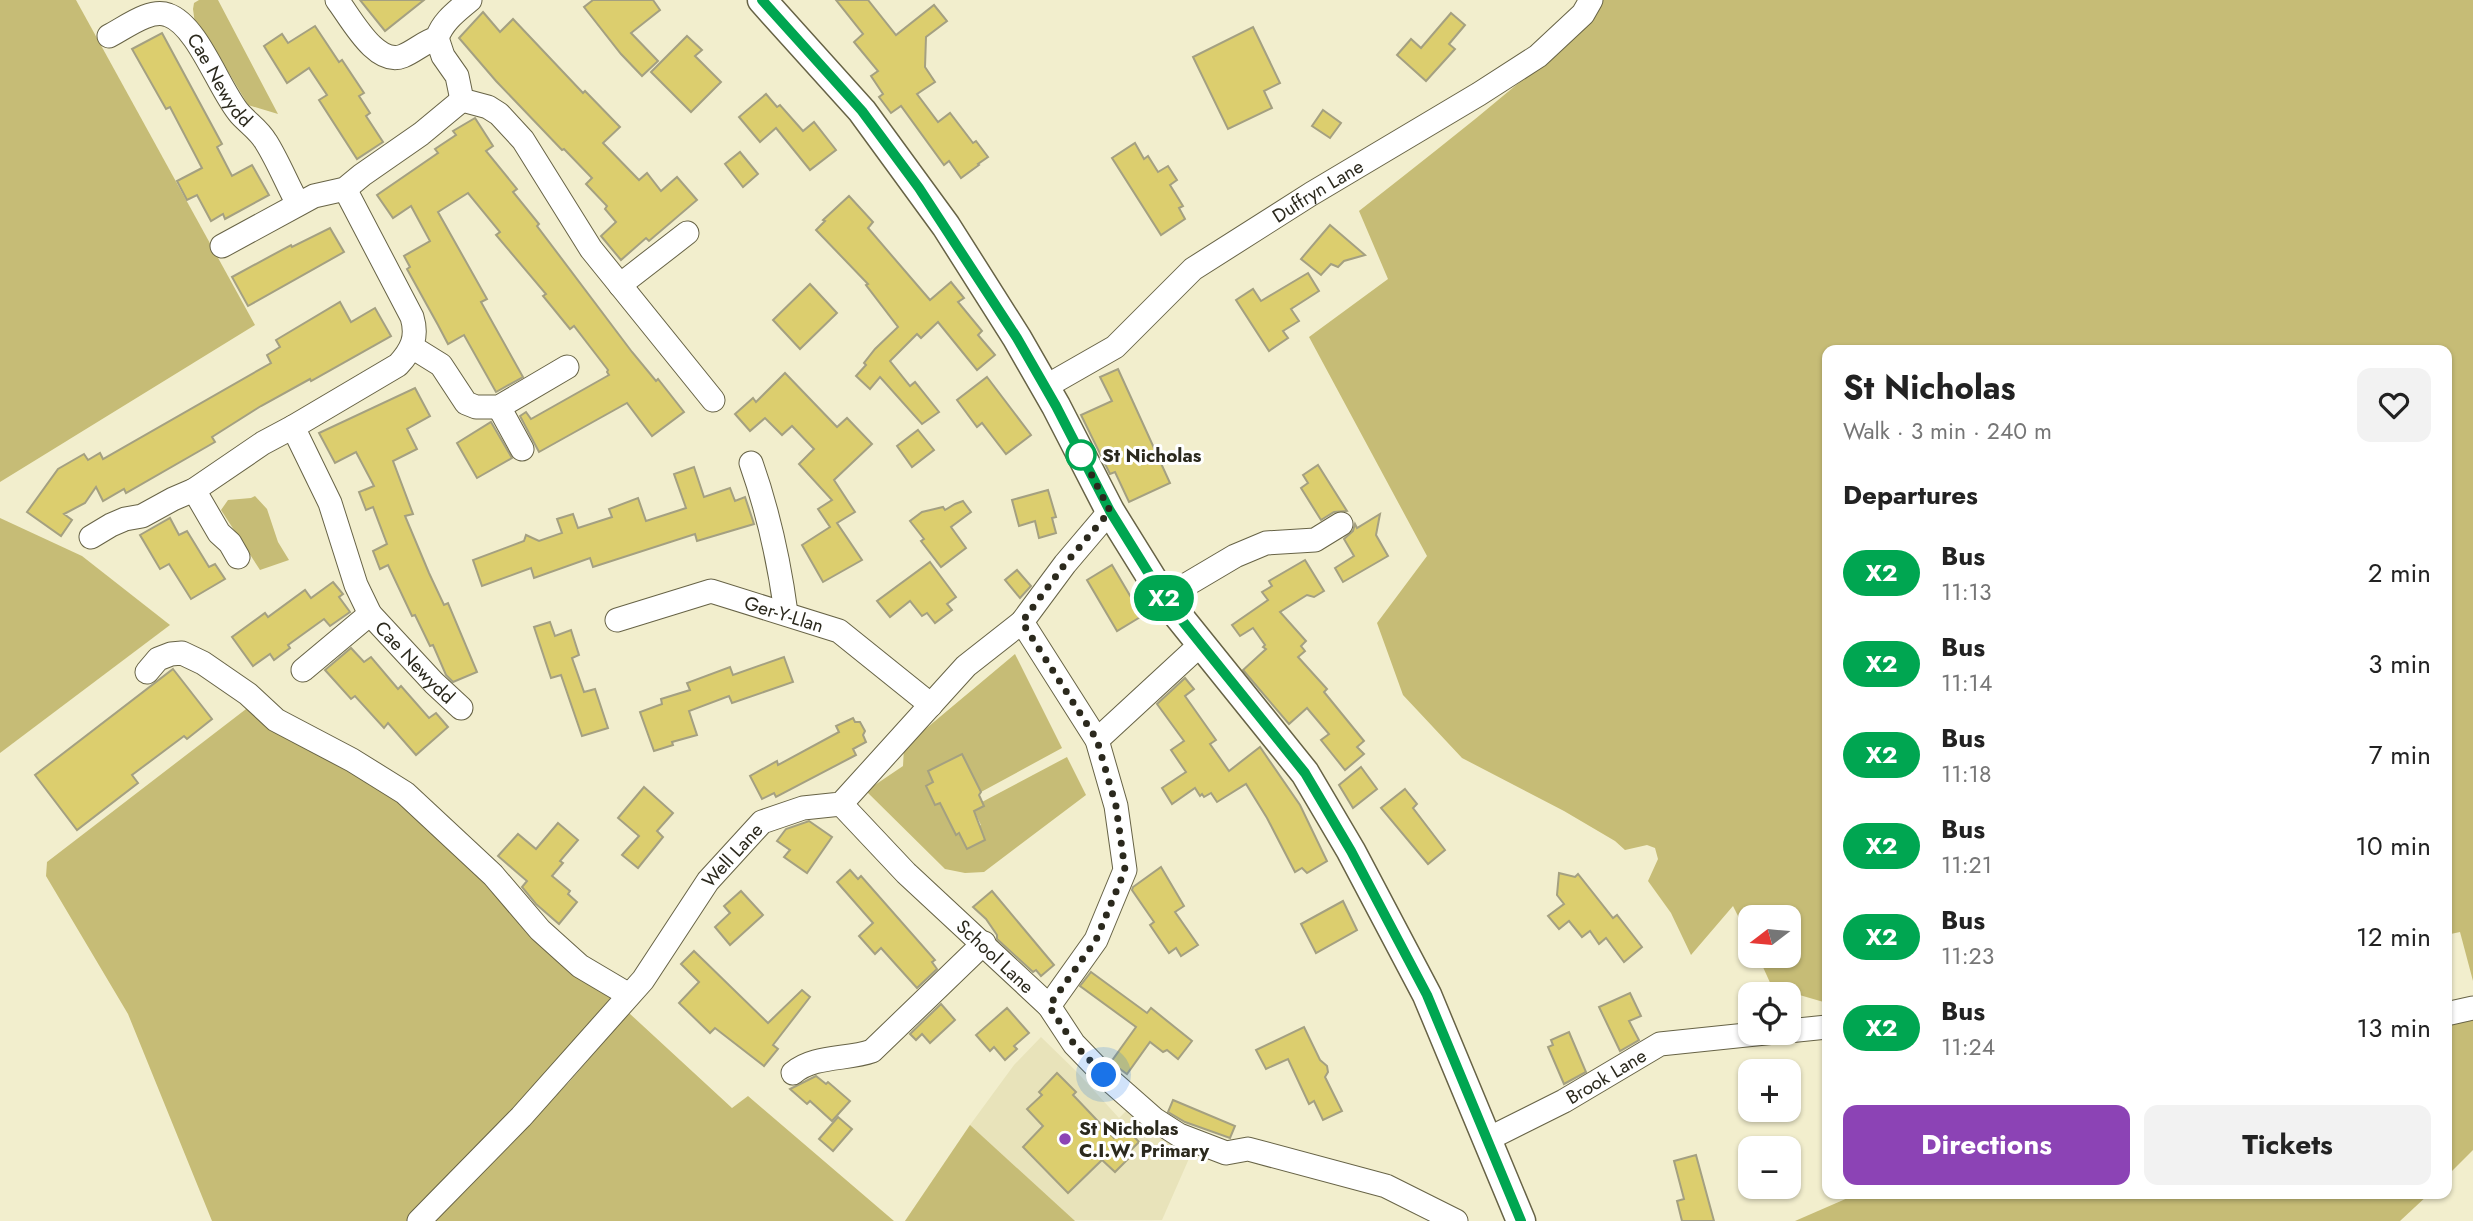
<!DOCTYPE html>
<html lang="en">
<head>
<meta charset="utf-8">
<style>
	:root { --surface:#fff; --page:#f2f2f2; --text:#222; --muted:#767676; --accent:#8c43b5 }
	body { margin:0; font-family:Jost,sans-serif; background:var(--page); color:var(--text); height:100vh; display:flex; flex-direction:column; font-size:26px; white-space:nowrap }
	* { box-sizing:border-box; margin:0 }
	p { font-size:23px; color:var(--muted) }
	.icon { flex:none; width:38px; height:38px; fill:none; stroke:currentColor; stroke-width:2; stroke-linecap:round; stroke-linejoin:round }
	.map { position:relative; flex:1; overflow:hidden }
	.side { position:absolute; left:1822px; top:345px; width:630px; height:854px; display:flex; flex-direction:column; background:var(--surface); border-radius:14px; box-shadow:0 2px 5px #0004 }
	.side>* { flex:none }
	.badge { padding:0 14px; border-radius:23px; font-size:24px; line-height:46px }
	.needle { width:46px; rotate:254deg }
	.controls { position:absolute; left:1738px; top:905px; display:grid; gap:14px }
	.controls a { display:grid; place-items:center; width:63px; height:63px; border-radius:14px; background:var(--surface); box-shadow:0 2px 5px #0004; font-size:35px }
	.you { position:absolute; width:35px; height:35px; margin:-18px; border:5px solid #fff; border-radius:50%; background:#1a73e8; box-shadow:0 0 0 10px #1a73e833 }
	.map>.badge { position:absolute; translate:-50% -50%; box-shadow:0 0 0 4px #fff }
	h2 { padding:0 21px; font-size:26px; line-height:63px }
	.round { display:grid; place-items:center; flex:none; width:74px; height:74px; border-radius:14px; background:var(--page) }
	.summary { display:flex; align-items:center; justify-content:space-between; height:119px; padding:0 21px }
	h1 { font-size:33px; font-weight:700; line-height:52px }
	.cta { display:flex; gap:14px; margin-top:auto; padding:14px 21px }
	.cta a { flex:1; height:80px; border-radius:14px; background:var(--accent); color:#fff; font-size:28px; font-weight:700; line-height:80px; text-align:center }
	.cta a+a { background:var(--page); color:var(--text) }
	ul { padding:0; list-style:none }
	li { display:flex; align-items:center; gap:21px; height:91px; padding:0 21px }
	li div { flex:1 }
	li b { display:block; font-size:26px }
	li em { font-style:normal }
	li .badge { min-width:77px; font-weight:700; text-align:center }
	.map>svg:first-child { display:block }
	.built { fill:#e8e3ba }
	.green { fill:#c6bc76 }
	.building { fill:#dcce6e; stroke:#a4a081; stroke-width:2 }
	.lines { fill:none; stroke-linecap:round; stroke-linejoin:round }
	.minor-casing { stroke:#676346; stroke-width:25 }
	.major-casing { stroke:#676346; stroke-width:31 }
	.minor { stroke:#fff; stroke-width:23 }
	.major { stroke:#fff; stroke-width:28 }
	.line-casing { stroke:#fff; stroke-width:16 }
	.line { stroke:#00a651; stroke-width:10 }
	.walk { stroke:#2b291d; stroke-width:7; stroke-dasharray:0 12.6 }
	.stop-dot { fill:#fff; stroke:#00a651; stroke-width:3.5 }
	.poi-dot { fill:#8c43b5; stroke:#fff; stroke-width:2.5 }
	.labels { text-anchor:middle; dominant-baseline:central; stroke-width:6; stroke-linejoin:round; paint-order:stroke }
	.street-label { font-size:19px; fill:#2b291d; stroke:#fff }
	.stop-label { font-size:19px; font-weight:bold; fill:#2b291d; stroke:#fff; text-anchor:start }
	.poi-label { font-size:19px; font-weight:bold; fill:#2b291d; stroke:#fff; text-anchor:start }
</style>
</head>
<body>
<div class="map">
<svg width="2473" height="1221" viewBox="0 0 2473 1221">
	<rect width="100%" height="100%" fill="#f2eecd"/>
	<path class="built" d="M1041,1037L1077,1072L1119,1118L1128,1109L1191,1154L1162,1220L905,1221L970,1125L1014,1065Z"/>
	<g class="green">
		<path d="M0,0H76L255,325L0,482Z"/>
		<path d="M199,0H218L278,114L248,105L213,46L195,24L193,9L194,3Z"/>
		<path d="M1603,0H2473V981L2460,932L2446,935V350H1827V1003L1772,987L1758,956H1788V917H1750V940L1733,906L1691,955L1671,913L1648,881L1658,859L1655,848L1647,845L1625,850L1615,841L1564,811L1462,758L1403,695L1377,623L1427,556L1309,337L1388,279L1359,211C1411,170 1464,129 1515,86C1547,60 1582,35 1603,0Z"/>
		<path d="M255,496L267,509L278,542L289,560L260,570L221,510L228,500L251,498Z"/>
		<path d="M0,518L82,556L170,625L0,753Z"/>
		<path d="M1015,654L1062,748L981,792L962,754L928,771L933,782L926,786L935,805L940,803L957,835L981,825L974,811L982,802L1067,757L1086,795L984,872L965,873L945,869L866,791L903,766L904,747Z"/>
		<path d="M250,706L402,801L479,868L536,937L611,998L509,1115L408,1221H212L128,1014L46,876L47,862Z"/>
		<path d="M629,1013L732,1108L748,1096L894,1221H435L570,1081Z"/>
		<path d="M2473,1013V1150L2447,1176V1019Z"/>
		<path d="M970,1125L1075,1221H905Z"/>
		<path d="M1857,1194H2429L2400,1221H1795Z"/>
	</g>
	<g class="building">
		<path d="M360,0H424L385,31Z"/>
		<path d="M593,0H653L660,10L631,33L658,61L642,76L621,54L584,7Z"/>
		<path d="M836,0H868L896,35L934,5L947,21L926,37L925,67L935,82L917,94L938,122L950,113L973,143L976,141L988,157L978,164L979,165L961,178L949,161L944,165L901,106L891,113L879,97L883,94L871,76L878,71L854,42L863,34Z"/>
		<path d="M483,12L500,32L513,19L583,93L585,91L620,127L603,143L639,180L647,173L661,191L677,177L697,200L649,241L646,238L621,260L601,236L616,222L605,209L607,206L586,184L592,178L564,149L562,150L496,81L459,38Z"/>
		<path d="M1451,13L1465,25L1449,44L1455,49L1426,81L1397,55L1411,39L1421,48Z"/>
		<path d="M315,26L339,62L342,60L364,93L359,96L370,113L366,116L383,142L357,159L319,100L327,95L309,68L287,83L264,46L282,34L288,43Z"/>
		<path d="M1253,27L1280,83L1264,91L1272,108L1228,129L1193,57Z"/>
		<path d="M162,33L222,144L217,147L232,176L252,165L269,195L225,219L223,214L211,221L197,195L187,200L177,181L202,168L170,107L166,109L132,49Z"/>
		<path d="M687,36L702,50L695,56L721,82L691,112L651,72Z"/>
		<path d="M766,94L777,107L780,105L803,131L814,122L836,150L810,170L776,128L760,142L739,117Z"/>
		<path d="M1323,110L1341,123L1330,138L1312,126Z"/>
		<path d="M475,118L493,146L486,151L517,189L513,192L539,224L537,226L632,352L656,381L658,379L684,412L652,436L627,403L539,452L520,416L526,412L531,419L609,375L607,372L608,370L574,326L570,329L543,296L546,294L496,235L500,232L468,193L438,212L487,299L481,302L523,377L496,392L464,335L448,344L438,325L407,269L410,267L404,256L430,241L411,206L393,218L377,195L438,153L435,149L456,135L453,131Z"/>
		<path d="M1135,143L1144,159L1148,156L1158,172L1168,166L1177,180L1170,185L1183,206L1179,208L1185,219L1161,235L1112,158Z"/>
		<path d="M740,152L758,174L743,187L725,164Z"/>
		<path d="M849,196L873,222L868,228L930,300L951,282L964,298L958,302L982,331L978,335L995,355L977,370L938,322L921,338L917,334L890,361L910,386L915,382L939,412L922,424L880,377L870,389L856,376L866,365L864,363L875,349L898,327L866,285L868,284L816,230L825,221L823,220Z"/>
		<path d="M1330,225L1365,255L1344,261L1338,267L1331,264L1321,275L1301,259Z"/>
		<path d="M330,228L344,252L248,306L232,277L291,245L292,247Z"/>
		<path d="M1308,273L1319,291L1291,309L1299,321L1283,331L1288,338L1269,351L1236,300L1253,289L1261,301Z"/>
		<path d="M810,284L837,313L800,349L773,320Z"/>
		<path d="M340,302L351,322L375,308L391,336L311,381L310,379L261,406L212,437L215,442L126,493L124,489L103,501L96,487L85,503L64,514L72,520L61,536L27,512L58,469L84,454L88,460L100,453L103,459L271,363L267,355L280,347L276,340Z"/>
		<path d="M1118,369L1170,483L1129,502L1115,472L1110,474L1081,415L1112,401L1100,377Z"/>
		<path d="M785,373L837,427L847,418L872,444L834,480L855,512L837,523L862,560L823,582L802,545L830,527L818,509L832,500L799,464L814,449L792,426L782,435L765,418L750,431L735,414L753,398L756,402Z"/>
		<path d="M987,377L1031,435L1006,454L982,423L977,427L957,400Z"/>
		<path d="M415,388L430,416L407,429L417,449L393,461L413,514L405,516L429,573L444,605L448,603L477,672L453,682L446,675L433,645L430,646L415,615L412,616L388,565L380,569L373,551L387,544L373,507L366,510L359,492L374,486L356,452L335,463L319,433Z"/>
		<path d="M491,422L512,458L477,478L457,443Z"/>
		<path d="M918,430L934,450L912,467L897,446Z"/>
		<path d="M1318,465L1347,511L1334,512L1321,520L1301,488L1308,483L1303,475Z"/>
		<path d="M694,467L704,497L730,488L735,501L745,497L754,524L697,541L695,534L593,567L590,558L534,578L531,568L482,586L473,560L524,541L526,535L539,541L562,533L557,519L573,514L578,528L612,517L609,509L638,498L646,521L686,508L674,474Z"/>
		<path d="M1048,490L1056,517L1052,518L1056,533L1039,538L1035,521L1019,526L1012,500Z"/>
		<path d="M963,501L971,512L951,527L966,548L941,567L921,541L924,539L910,521L922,512L943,507L945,510L955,504Z"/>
		<path d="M1380,514L1376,535L1388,556L1343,582L1335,568L1354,556L1344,539L1353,531L1355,524L1357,528Z"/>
		<path d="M170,518L179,535L187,531L209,567L215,564L225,579L191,599L169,564L160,569L140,535Z"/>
		<path d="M1305,560L1324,591L1314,597L1307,595L1280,612L1306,641L1301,646L1305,651L1298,657L1327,689L1324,692L1364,741L1357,747L1364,754L1345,770L1321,740L1329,734L1307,708L1289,724L1243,670L1266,649L1263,647L1265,645L1253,628L1240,636L1232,625L1268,600L1262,592L1272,586L1269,581Z"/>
		<path d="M930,562L956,597L947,604L952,610L935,623L927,613L922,616L910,601L890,617L877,601Z"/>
		<path d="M1112,565L1142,616L1117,631L1087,580Z"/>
		<path d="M1017,570L1031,586L1020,598L1005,580Z"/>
		<path d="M333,582L343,594L339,597L350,612L330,626L324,619L288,645L290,648L274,660L270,654L253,666L232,637L265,613L268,617L305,590L311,598Z"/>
		<path d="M550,622L555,636L571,630L579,655L572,658L584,692L595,689L608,728L582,736L561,675L551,678L534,627Z"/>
		<path d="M351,648L364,662L371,657L398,689L401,686L429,718L436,713L448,727L416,755L388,723L384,728L355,696L351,699L325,670Z"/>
		<path d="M784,657L793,682L732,703L729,696L689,711L697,735L672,742L673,745L654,751L640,712L662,704L661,699L690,690L687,683L730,667L733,675Z"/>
		<path d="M173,669L212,719L187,739L184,736L132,775L138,783L77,830L35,775Z"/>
		<path d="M1185,678L1194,689L1185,696L1216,740L1210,744L1229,771L1260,747L1300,805L1327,861L1307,873L1302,868L1295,872L1267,818L1246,784L1217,802L1211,793L1204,797L1202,794L1200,796L1195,788L1172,804L1162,788L1186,772L1171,750L1184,741L1157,704Z"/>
		<path d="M853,718L855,722H860L865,731L863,735L866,742L853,749L856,755L776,797L774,793L762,799L750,776L777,761L778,765L839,732L836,726Z"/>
		<path d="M962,754L981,792L979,795L984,806L974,811L985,840L967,849L959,833L956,835L940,803L935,805L926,786L933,782L928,771Z"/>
		<path d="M1361,767L1377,789L1353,808L1339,785Z"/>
		<path d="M644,787L673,813L657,831L663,837L638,868L622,855L639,836L618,818Z"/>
		<path d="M1405,789L1417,804L1413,808L1445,850L1428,864L1381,808Z"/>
		<path d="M809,821L832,837L807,873L784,857L790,850L777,841L786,829Z"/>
		<path d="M558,823L578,840L560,861L563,863L552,876L570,891L568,894L577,902L559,924L536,904L522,887L527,881L498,856L518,834L536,849Z"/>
		<path d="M1161,867L1184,906L1175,912L1198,945L1181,956L1176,948L1169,953L1150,925L1154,922L1132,890L1133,887Z"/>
		<path d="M850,870L858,879L861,876L935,960L932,962L937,969L917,988L881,948L875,954L859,936L873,923L837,882Z"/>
		<path d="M1559,873L1575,877L1578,874L1613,918L1617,915L1642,947L1624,962L1606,938L1599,944L1590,931L1582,937L1569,921L1559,929L1548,916L1564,904L1557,895Z"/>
		<path d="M741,891L763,915L730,945L715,927L730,913L724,906Z"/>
		<path d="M992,891L1054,965L1041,976L1036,970L1033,972L997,939V935L986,919L973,907Z"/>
		<path d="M1343,901L1357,930L1316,953L1301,924Z"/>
		<path d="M694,951L768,1023L802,990L810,997L773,1045L778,1049L764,1066L715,1028L710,1033L679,1003L699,982L681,964Z"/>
		<path d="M1091,972L1147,1013L1151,1008L1192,1041L1178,1059L1167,1050L1163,1052L1150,1042L1127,1074L1113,1064L1111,1062L1136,1027L1080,986Z"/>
		<path d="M1630,993L1641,1016L1629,1021L1639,1040L1620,1051L1599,1007Z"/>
		<path d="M941,1004L955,1020L930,1043L922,1034L916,1040L910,1034Z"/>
		<path d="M1007,1008L1029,1033L1014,1046L1017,1049L1005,1060L994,1047L990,1051L976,1035Z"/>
		<path d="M1304,1027L1320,1060L1327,1066L1328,1072L1325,1077L1342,1111L1323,1120L1314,1101L1309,1104L1288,1059L1266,1069L1256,1050Z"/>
		<path d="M1569,1032L1586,1072L1564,1084L1548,1047L1553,1045L1551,1040Z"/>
		<path d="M1057,1073L1076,1092L1073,1095L1114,1138L1125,1127L1139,1142L1129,1152L1132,1155L1115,1172L1102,1160L1068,1193L1023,1147L1043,1126L1027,1109L1042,1095L1039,1092Z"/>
		<path d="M816,1076L826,1084L828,1082L850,1101L832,1121L810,1101L807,1104L790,1089Z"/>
		<path d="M1173,1100L1235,1126L1230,1138L1185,1122L1168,1112Z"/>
		<path d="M838,1117L852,1129L833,1151L819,1139Z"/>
		<path d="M1696,1155L1714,1221H1682L1677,1201L1684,1199L1674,1161Z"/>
	</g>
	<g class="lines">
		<defs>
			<g id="minor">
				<path d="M337,0C351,18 376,67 403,56C415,51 424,42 437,38C443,21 456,12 470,0"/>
				<path id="s1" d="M109,36C125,28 150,8 168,15C198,25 220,92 240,114C249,124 259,130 266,142C278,161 287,184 298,204"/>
				<path d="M437,38L443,56L457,76L462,100L488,107L499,114L523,140L591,249L713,400"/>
				<path id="s2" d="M345,189L412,317C418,337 412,350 398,365L293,427L330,503L356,585L370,614L434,683L461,708"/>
				<path d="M222,246L314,196L345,189L362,175L421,134L462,100"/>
				<path d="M620,285L687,233"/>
				<path d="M412,347L441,365L466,403L476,407H499L567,367"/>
				<path id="s3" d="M1045,387L1115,347L1193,269L1311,194L1479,94L1538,56L1583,14L1591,0"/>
				<path d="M499,407L522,449"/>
				<path d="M751,463C769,514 779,560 786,613"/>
				<path d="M194,490L219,533L230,543L238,557"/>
				<path d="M91,537L111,525L125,519L142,516L173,499L194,490L263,443L293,427"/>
				<path d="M1164,598L1235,556L1266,543L1315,540L1341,524"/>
				<path id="s4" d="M617,620L711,591L839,631L931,705"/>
				<path d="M1022,622L1097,740L1116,806L1125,870L1096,940L1049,1006"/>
				<path d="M303,670L370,614"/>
				<path d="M147,672L158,659L171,654L182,653L203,663L248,694L276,720L352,760L405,793L493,875L540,930L580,966L629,995"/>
				<path d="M1097,740L1200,645"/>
				<path id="s5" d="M841,804L906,873L1049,1006L1074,1044L1104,1075L1154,1119L1179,1135L1226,1153L1248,1149L1386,1186L1456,1221"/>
				<path d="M2446,1014L2473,1008"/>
				<path d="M1788,1031L1827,1027"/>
				<path d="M793,1073C814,1055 847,1060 872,1051L984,943"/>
				<path id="s6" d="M1486,1140L1564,1101L1660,1044L1775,1032"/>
				<path id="s7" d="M419,1221L521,1117L643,980L708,881L762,822L803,808L841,804L966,666L1022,622L1065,564L1110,511"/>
			</g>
			<path id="major" d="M762,0L862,111L946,226L1017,338L1056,406L1110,511L1164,598L1305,773L1351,851L1427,995L1521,1221"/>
		</defs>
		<use href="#minor" class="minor-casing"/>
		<use href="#major" class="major-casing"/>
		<use href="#minor" class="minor"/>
		<use href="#major" class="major"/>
	</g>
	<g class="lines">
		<defs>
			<path id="line" d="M762,0L862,111L919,188L1017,338L1056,406L1110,511L1164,598L1305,773L1351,851L1427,995L1521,1221"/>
		</defs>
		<use href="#line" class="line-casing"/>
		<use href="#line" class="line"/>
		<path class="walk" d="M1081,455L1078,448L1110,511L1065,564L1022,622L1097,740L1116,806L1125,870L1096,940L1049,1006L1074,1044L1104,1075"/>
	</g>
	<circle class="stop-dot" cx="1081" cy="455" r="14"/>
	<circle class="poi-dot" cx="1065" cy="1139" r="7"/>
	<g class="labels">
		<g class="street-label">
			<text stroke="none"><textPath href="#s1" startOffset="149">Cae Newydd</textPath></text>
			<text stroke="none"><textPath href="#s3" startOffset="338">Duffryn Lane</textPath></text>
			<text stroke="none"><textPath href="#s4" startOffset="175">Ger-Y-Llan</textPath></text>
			<text stroke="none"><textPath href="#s2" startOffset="588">Cae Newydd</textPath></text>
			<text stroke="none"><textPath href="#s7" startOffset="483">Well Lane</textPath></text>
			<text stroke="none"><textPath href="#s5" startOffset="217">School Lane</textPath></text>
			<text stroke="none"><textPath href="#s6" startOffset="136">Brook Lane</textPath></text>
		</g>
		<g class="stop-label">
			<text x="1102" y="455">St Nicholas</text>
		</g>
		<g class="poi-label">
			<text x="1079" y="1128">St Nicholas<tspan x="1079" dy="22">C.I.W. Primary</tspan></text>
		</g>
	</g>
</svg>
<div class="controls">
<a><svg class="needle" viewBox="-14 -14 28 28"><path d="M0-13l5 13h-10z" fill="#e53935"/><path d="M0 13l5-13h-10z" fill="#767676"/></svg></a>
<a><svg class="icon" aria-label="locate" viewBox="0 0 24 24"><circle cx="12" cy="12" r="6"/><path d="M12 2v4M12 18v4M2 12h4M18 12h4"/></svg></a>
<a>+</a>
<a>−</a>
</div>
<div class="you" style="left:1104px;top:1075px"></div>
<b class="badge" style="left:1164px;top:598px;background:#00a651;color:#fff">X2</b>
<section class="side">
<div class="summary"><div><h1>St Nicholas</h1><p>Walk · 3 min · 240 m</p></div><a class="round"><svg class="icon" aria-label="heart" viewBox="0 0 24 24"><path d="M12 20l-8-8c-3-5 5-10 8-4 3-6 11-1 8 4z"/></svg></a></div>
<h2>Departures</h2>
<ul>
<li><span class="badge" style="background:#00a651;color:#fff">X2</span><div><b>Bus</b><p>11:13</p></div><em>2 min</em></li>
<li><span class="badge" style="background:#00a651;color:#fff">X2</span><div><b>Bus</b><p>11:14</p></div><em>3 min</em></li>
<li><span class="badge" style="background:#00a651;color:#fff">X2</span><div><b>Bus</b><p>11:18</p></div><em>7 min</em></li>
<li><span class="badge" style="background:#00a651;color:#fff">X2</span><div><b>Bus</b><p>11:21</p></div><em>10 min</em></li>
<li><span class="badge" style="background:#00a651;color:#fff">X2</span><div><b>Bus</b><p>11:23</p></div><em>12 min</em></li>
<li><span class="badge" style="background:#00a651;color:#fff">X2</span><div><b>Bus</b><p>11:24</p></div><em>13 min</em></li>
</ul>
<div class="cta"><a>Directions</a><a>Tickets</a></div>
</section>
</div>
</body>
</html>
